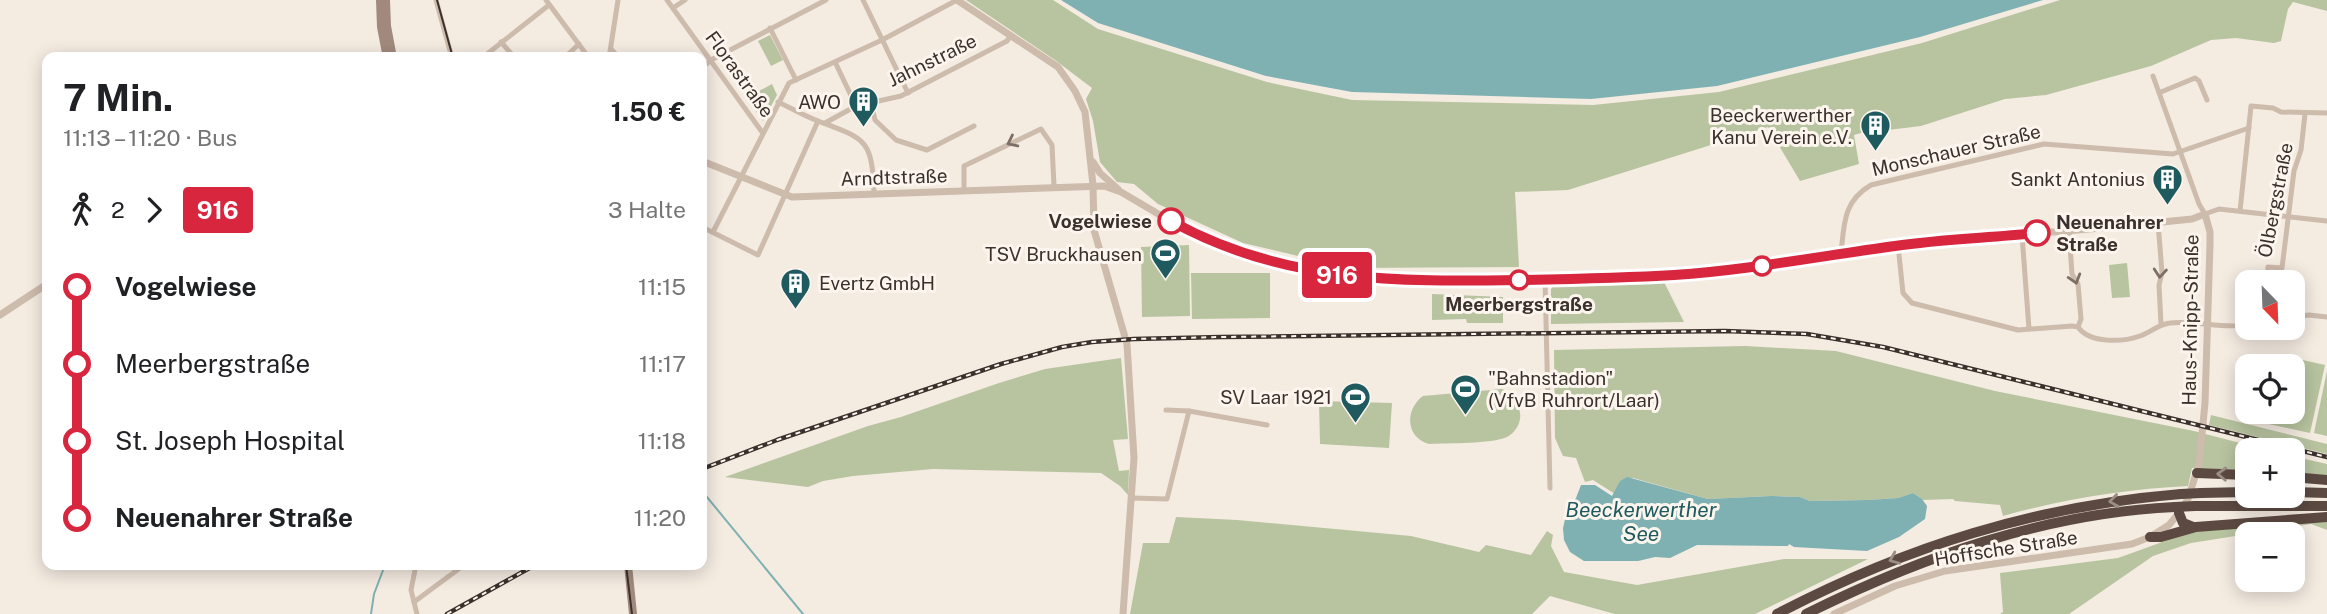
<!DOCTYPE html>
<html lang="de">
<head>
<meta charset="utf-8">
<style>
	:root { --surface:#fff; --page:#f6f6f6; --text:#202124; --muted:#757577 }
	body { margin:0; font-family:"Public Sans",sans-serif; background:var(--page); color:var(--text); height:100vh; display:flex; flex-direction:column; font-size:26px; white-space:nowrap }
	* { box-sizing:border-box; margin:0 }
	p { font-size:23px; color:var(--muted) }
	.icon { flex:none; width:38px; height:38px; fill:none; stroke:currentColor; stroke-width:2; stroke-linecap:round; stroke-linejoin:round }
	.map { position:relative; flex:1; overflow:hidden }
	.side { position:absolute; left:42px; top:52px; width:665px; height:518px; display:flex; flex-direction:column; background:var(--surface); border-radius:14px; box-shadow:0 4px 18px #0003 }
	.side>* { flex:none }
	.badge { padding:0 14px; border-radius:5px; font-size:24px; line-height:46px }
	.needle { width:46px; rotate:157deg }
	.buttons { position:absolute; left:2235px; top:270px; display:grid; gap:14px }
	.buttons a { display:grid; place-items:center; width:70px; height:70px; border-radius:14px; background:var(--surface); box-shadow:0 4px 18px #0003; font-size:35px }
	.map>.badge { position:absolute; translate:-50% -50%; box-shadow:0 0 0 4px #fff }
	.legs { display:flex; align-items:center; gap:10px; height:77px; padding:0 21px; font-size:23px }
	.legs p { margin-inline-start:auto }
	.headline { display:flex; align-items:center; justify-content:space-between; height:119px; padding:0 21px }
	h1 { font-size:38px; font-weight:700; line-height:52px }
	ul { padding:0 21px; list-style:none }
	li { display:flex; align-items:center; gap:24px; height:77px; font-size:26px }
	li i { display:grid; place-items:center; width:10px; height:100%; margin:0 9px; background:currentColor }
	li i::after { content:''; width:18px; height:18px; margin:-9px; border:5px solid; border-radius:50%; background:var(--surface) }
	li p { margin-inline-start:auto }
	li:first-child i { background:linear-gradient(#0000 50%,currentColor 0) }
	li:last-child i { background:linear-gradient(currentColor 50%,#0000 0) }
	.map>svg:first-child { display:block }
	.green { fill:#b8c4a0 }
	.water { fill:#7fb0b2 }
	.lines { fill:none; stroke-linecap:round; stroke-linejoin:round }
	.stream { stroke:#7fb0b2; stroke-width:2 }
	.minor { stroke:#cdbbac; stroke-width:5 }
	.tertiary { stroke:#cdbbac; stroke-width:7 }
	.secondary { stroke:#a18a7d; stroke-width:8 }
	.motorway { stroke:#5c4a42; stroke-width:10 }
	.tram { stroke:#3b302b; stroke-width:2 }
	.rail-casing { stroke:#3b302b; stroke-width:4.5 }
	.rail { stroke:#fbf5ee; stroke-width:2; stroke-dasharray:5; stroke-linecap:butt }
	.motorway-bridge { stroke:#5c4a42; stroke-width:10 }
	.oneway { stroke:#7d6f65 }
	.oneway2 { stroke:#9c8e87 }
	.line-1-casing { stroke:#fff; stroke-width:16 }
	.line-1 { stroke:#d7263d; stroke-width:10 }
	.stop-1-dot { fill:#fff; stroke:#d7263d; stroke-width:3.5 }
	.labels { text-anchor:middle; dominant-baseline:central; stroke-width:6; stroke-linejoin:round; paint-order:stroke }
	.street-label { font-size:19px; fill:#3b302b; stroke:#fbf5ee }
	.poi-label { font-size:19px; fill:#3b302b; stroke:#fbf5ee; text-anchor:end }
	.stop-label { font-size:19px; font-weight:bold; fill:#3b302b; stroke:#fbf5ee; text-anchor:end }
	.water-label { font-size:21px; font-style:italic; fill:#1f5a5e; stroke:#fbf5ee }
</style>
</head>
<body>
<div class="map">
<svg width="2327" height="614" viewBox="0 0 2327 614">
	<rect width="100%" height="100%" fill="#f4ebe1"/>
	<g class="green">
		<path d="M966,0H1053L1098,29L1267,82L1352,100L1593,105L1719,92L1922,43L2060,0H2327V11L2293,2L2288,9L2281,41L2274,43L2236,38L2211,40L2151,66L2046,95L2005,99L1921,126L1888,130L1882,127L1854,135L1859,164L1800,181L1768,127L1568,190L1515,192L1519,267L1349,268L1243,243L1158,204L1134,184L1117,182L1100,162L1093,121L1086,99L1092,88L1055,60Z"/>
		<path d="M770,35L783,60L771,66L758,41Z"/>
		<path d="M772,84L777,95L763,121L746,98Z"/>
		<path d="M1189,245L1190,316L1142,317L1141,247Z"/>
		<path d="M2127,263L2130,297L2112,298L2109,265Z"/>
		<path d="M1191,273H1270V318L1192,319Z"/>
		<path d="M1663,280L1684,322L1551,324V289L1554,285Z"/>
		<path d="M1432,294L1503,297V323H1467L1466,319L1432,320Z"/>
		<path d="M1745,346L1836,351L1995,391L2194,431L2267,450H2247V470L2192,468L2188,486C2127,489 2063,499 2003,516L2000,505L1955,501L1953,499L1923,500L1913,493L1898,498L1868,500L1810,501L1800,497L1771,496L1708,499L1633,478L1620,481L1615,494L1593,480L1585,482L1576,458L1563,456L1555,438L1554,350Z"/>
		<path d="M2280,355L2325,365L2310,433L2264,423L2267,411H2292V366H2277Z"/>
		<path d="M1121,358L1128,439L1113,440L1119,471L1129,470L1128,495L1120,486L1101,473L933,469L853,476L823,481L808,487L725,477L868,426L901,417L999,383L1045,369Z"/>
		<path d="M2327,371V436L2314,433Z"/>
		<path d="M1502,389C1511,392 1516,399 1519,409C1523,419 1517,432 1507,437C1491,444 1448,443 1429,444C1405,437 1405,409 1423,396Z"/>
		<path d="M1319,401L1392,403L1389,448L1320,444Z"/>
		<path d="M2211,415L2327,444V454L2209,425Z"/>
		<path d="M2292,456L2327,464V476L2293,473Z"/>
		<path d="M1176,517L1237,520L1411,536L1479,552L1486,545L1531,555L1547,531L1553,535L1551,546L1564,572L1637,585L1784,559H1868L1755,614H1615L1550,596L1532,614H1130L1143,543H1169Z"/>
		<path d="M2327,521V530L2311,524L2191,543L2153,556L2069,614H2000L2003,612L2000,573L2118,558L2190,532Z"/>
	</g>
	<g class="water">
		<path d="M1061,0H2043L1920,37L1717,86L1591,99L1352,92L1266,76L1098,23Z"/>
		<path d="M1627,477L1708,499L1771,496L1800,497L1810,501L1868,500L1898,498L1913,493L1922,499L1927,506L1925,519L1899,537L1867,551L1794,547L1789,544L1788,546L1697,545L1670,558L1655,557L1638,561H1584L1570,552L1564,540L1563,528L1567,511L1576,498L1581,485H1595L1612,496L1620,481Z"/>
	</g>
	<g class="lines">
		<g class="stream">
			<path d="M702,491L803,614"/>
			<path d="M371,614L374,594L385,565"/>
		</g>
		<g class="minor">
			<path d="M436,0L452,58"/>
			<path d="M546,0L589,58"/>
			<path d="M667,0L762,132"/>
			<path d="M863,0L908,93"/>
			<path d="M673,8L685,0"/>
			<path d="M770,28L796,80"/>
			<path d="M501,42L515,58"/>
			<path d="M611,49L619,58"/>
			<path d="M482,58L549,5"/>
			<path d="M564,58L579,44"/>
			<path d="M609,58L618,0"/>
			<path d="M651,58H653"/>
			<path d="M835,62L856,106"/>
			<path d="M702,68L711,60L826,0"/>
			<path d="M2153,76L2199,204L2205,214L2219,209L2327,221"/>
			<path d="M2161,92L2195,78L2199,81L2207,100"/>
			<path d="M778,102C791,108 804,116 818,121C866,139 872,139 874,193"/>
			<path d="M871,102L875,120L896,140L927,150L974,126"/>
			<path d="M825,123L856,106L901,96L1007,41L1011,35"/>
			<path d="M964,190V166L1041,129L1052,145L1054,186"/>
			<path d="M2240,211L2251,106L2273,108L2281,112L2327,113"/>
			<path d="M2158,222L2162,273L2159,285L2161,324"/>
			<path d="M702,227L758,255L818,121"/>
			<path d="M2069,231L2072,274L2078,284L2081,319L2078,327"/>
			<path d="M713,232L789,83L882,40L957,0"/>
			<path d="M2022,235L2029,329"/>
			<path d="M1898,245L1903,293L1912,303L2018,330L2072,326L2078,327C2090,344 2123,342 2140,336C2151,332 2159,324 2170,323C2196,320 2221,329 2247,325"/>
			<path d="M1841,254C1844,225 1843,201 1871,185L2044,144L2173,154L2249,128"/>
			<path d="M1545,279L1550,488"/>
			<path d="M2267,282L2268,267L2282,268L2294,171L2301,150L2305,114"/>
			<path d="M2292,317L2309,315L2327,317"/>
			<path d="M1166,410L1189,411L1267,425"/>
			<path d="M1132,498L1167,499L1189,411"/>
			<path d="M416,565L411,590L417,614"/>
			<path d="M414,602L464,565"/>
		</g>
		<g class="tertiary">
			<path d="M957,0L1058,67L1075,91L1085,112L1093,185L1094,230L1127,344L1134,458L1123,614"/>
			<path d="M702,161L792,197L1104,186L1121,192L1177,225L1241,251L1298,268L1341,276L1450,281L1675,275L1759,266L1898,245L2113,227L2192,219L2205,214L2210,232V244L2205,403L2199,464L2188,499L2179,513L2169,525L2150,537L2132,544L1945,571L1895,586L1834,614"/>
			<path d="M1093,162L1100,173L1118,189"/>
			<path d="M0,315L47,284"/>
		</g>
		<g class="secondary">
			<path d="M380,0L381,27L387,58"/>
			<path d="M386,0L387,26L393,58"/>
			<path d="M628,565L633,614"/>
		</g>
		<g class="motorway">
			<path d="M2197,473L2247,475"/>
			<path d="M2292,477L2327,480"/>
			<path d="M2292,492L2327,493"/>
			<path d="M2201,493L2247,492"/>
			<path d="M2195,506H2327"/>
			<path d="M2179,513L2183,523L2193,527"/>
			<path d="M2150,537H2161L2196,527L2327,517"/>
			<path d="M1777,614C1907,546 2036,506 2181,494"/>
			<path d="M1806,614C1921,557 2045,513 2175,507"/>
		</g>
		<g class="tram">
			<path d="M437,0L453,58"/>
			<path d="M626,565L632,614"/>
		</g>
		<defs>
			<g id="rail">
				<path d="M702,469L777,440L1001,364L1062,347L1092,342L1134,339L1221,337L1725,331L1807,334L1883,347L2327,457"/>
				<path d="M447,614L535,565"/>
			</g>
		</defs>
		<use href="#rail" class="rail-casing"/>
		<use href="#rail" class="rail"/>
		<g class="motorway-bridge">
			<path d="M2181,494L2201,493"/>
			<path d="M2175,507L2195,506"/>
		</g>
	</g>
	<defs><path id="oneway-chevron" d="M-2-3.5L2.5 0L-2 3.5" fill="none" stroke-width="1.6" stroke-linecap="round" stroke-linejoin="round" transform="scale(1.75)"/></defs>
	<g class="oneway">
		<use href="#oneway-chevron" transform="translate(1012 142) rotate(154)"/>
		<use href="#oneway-chevron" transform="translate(2160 273) rotate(95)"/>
		<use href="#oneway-chevron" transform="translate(2075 279) rotate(73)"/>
	</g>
	<g class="oneway2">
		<use href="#oneway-chevron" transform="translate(2222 474) rotate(-178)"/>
		<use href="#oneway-chevron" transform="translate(2114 501) rotate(172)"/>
		<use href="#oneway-chevron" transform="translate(1894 559) rotate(157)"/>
	</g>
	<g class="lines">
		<defs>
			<path id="line-1" d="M1171,221C1283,283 1397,282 1521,280C1572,279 1623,278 1674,275C1748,270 1821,256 1895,246C1941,239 1990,238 2037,233"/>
		</defs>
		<use href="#line-1" class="line-1-casing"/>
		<use href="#line-1" class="line-1"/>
	</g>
	<defs>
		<symbol id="building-pin" viewBox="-11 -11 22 30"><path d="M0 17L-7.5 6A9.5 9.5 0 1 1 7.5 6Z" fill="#1f5a5e" stroke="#fbf5ee"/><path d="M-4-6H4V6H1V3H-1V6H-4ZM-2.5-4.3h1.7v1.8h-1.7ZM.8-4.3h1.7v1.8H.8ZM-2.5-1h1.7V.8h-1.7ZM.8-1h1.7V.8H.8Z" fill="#fff"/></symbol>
		<symbol id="stadium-pin" viewBox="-11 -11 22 30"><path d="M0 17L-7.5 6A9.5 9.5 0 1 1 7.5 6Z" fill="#1f5a5e" stroke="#fbf5ee"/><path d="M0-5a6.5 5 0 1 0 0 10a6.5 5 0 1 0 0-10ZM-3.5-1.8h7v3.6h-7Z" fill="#fff"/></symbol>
	</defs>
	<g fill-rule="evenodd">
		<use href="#building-pin" x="846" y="84" width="35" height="47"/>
		<use href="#building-pin" x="1858" y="108" width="35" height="47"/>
		<use href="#building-pin" x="2150" y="162" width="35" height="47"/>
		<use href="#stadium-pin" x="1148" y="236" width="35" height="47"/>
		<use href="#building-pin" x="778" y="266" width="35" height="47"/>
		<use href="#stadium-pin" x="1448" y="372" width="35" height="47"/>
		<use href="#stadium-pin" x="1338" y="380" width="35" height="47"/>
	</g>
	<g class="stop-1-dot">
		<circle cx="1171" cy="221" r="12"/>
		<circle cx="2037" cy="233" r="12"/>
		<circle cx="1762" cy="266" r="9"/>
		<circle cx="1519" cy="280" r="9"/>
	</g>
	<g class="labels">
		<g class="street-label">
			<text transform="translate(932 60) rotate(-26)">Jahnstraße</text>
			<text transform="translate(740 74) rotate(54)">Florastraße</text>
			<text transform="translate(1956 150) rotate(-13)">Monschauer Straße</text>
			<text transform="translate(894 177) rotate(-2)">Arndtstraße</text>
			<text transform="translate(2275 200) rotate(-79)">Ölbergstraße</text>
			<text transform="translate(2190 320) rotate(-89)">Haus-Knipp-Straße</text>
			<text transform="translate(2006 548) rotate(-9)">Hoffsche Straße</text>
		</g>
		<g class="poi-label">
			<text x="841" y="102">AWO</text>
			<text x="1852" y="115">Beeckerwerther<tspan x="1852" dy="22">Kanu Verein e.V.</tspan></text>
			<text x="2145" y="179">Sankt Antonius</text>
			<text x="1142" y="254">TSV Bruckhausen</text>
			<text x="819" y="283" text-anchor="start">Evertz GmbH</text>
			<text x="1488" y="378" text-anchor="start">"Bahnstadion"<tspan x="1488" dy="22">(VfvB Ruhrort/Laar)</tspan></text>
			<text x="1332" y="397">SV Laar 1921</text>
		</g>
		<g class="stop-label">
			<text x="1152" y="221">Vogelwiese</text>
			<text x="2056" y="222" text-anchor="start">Neuenahrer<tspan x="2056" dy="22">Straße</tspan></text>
			<text x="1519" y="304" text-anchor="middle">Meerbergstraße</text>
		</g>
		<g class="water-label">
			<text x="1641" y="509">Beeckerwerther<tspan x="1641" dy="24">See</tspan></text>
		</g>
	</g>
</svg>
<div class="buttons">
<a><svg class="needle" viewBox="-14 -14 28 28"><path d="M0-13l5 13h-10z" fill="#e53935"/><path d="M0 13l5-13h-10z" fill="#757577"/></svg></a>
<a><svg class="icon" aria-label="locate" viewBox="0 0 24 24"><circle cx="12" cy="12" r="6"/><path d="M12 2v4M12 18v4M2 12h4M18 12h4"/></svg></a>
<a>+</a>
<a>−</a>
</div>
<b class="badge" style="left:1337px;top:275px;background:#d7263d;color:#fff">916</b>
<section class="side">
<div class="headline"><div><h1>7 Min.</h1><p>11:13 – 11:20 · Bus</p></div><b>1.50 €</b></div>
<div class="legs"><svg class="icon" aria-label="walk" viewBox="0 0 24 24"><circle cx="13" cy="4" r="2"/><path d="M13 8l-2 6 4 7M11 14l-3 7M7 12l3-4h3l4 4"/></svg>2<svg class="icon" aria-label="forward" viewBox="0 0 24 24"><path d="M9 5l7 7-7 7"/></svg><b class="badge" style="background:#d7263d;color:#fff">916</b><p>3 Halte</p></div>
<ul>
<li><i style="color:#d7263d"></i><b>Vogelwiese</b><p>11:15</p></li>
<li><i style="color:#d7263d"></i><span>Meerbergstraße</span><p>11:17</p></li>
<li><i style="color:#d7263d"></i><span>St. Joseph Hospital</span><p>11:18</p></li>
<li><i style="color:#d7263d"></i><b>Neuenahrer Straße</b><p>11:20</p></li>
</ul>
</section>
</div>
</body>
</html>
